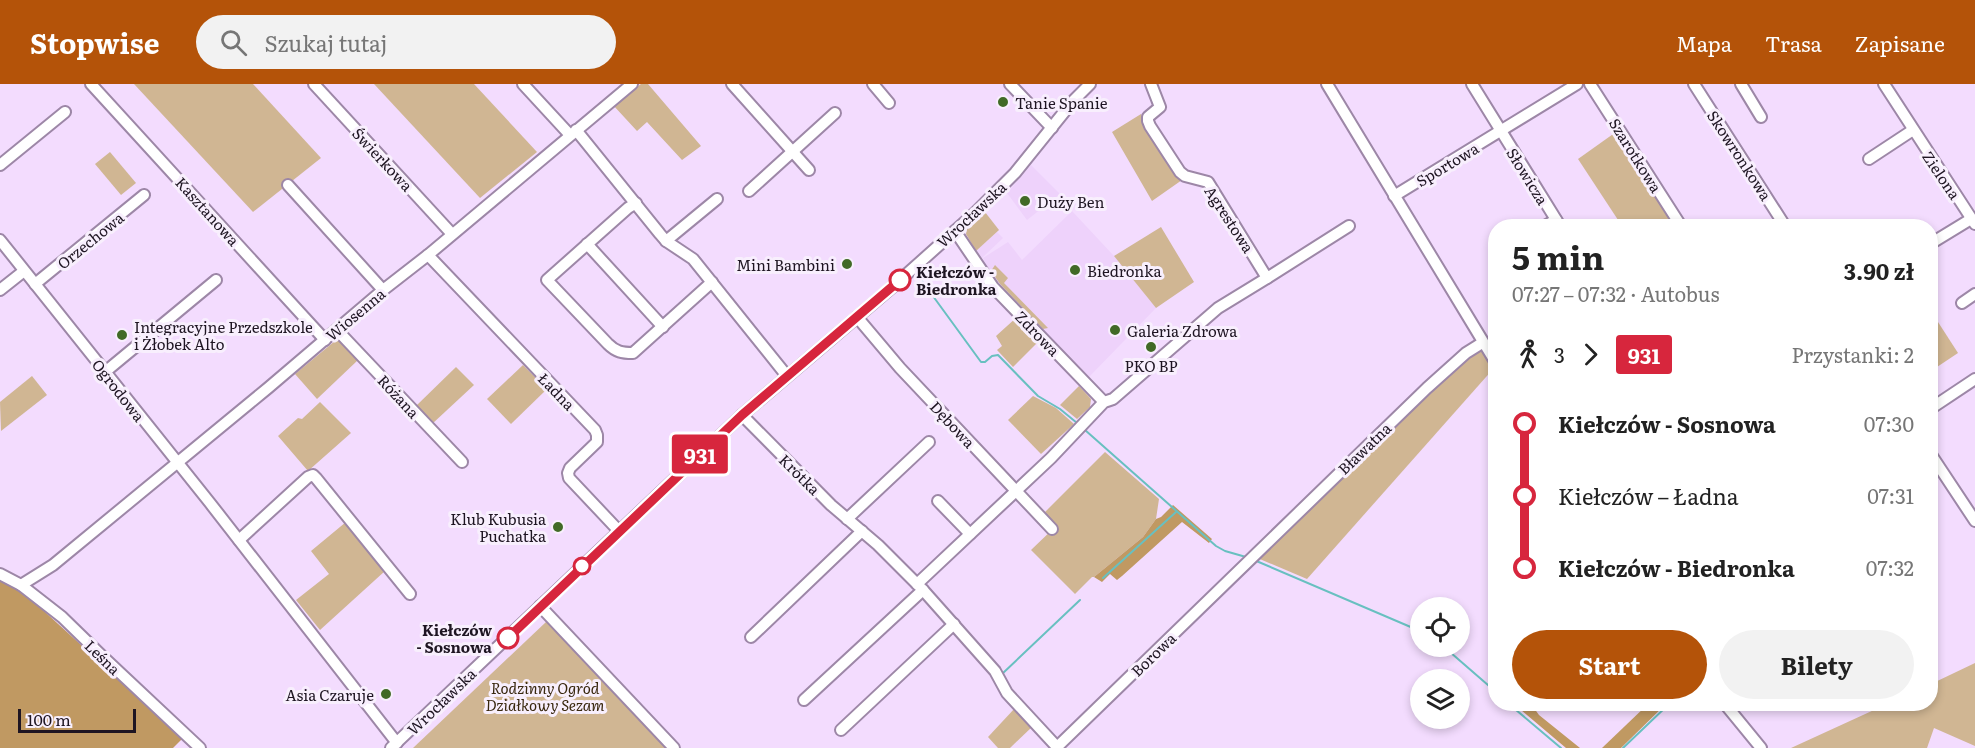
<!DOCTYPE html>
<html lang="pl">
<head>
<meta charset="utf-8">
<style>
	:root { --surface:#fff; --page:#f2f2f2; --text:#222; --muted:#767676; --accent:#b45309 }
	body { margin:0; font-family:Literata,serif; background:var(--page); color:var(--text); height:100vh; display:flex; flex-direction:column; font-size:22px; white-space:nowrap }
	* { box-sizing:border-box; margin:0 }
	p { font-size:20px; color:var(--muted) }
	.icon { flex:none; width:33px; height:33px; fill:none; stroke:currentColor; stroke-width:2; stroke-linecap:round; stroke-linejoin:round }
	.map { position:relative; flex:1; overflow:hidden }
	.details { position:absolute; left:1488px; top:135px; width:450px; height:492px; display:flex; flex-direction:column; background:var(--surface); border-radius:24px; box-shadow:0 3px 9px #0003 }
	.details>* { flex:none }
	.badge { padding:0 12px; border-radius:4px; font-size:21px; line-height:39px }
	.buttons { position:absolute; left:1410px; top:513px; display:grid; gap:12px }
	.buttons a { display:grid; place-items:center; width:60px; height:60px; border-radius:50%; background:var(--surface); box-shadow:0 3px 9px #0003; font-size:30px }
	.scale { position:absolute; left:18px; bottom:15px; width:118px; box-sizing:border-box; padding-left:6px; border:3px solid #1e1522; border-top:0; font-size:16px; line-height:21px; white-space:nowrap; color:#1e1522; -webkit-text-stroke:4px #f8effd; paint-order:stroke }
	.map>.badge { position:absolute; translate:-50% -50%; box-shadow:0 0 0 3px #fff }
	.legs { display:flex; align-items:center; gap:9px; height:66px; padding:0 24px; font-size:20px }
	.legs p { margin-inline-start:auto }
	.head { display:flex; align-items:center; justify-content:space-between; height:102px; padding:0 24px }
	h1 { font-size:33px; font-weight:700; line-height:45px }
	.button { display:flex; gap:12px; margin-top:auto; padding:12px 24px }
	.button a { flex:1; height:69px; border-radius:36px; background:var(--accent); color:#fff; font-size:24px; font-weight:700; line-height:69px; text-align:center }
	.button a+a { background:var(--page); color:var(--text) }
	ul { padding:0 24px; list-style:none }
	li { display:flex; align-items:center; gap:21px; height:72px; font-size:22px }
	li i { display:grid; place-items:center; width:9px; height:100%; margin:0 8px; background:currentColor }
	li i::after { content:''; width:15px; height:15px; margin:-8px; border:4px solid; border-radius:50%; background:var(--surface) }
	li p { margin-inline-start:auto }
	li:first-child i { background:linear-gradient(#0000 50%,currentColor 0) }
	li:last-child i { background:linear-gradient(currentColor 50%,#0000 0) }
	header { display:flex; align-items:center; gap:36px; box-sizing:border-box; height:84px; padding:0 30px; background:var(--accent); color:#fff }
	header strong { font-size:28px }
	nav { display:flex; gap:33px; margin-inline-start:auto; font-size:21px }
	.search { width:420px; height:54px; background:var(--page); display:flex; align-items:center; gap:15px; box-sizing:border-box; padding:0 21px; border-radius:33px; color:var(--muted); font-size:22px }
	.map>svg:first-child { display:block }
	.built { fill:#eed2fb }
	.green { fill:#d0b693 }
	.forest { fill:#c09962 }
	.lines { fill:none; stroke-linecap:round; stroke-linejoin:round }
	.stream { stroke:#68c0c0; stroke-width:2 }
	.minor-casing { stroke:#9d87a7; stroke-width:14 }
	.minor { stroke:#fff; stroke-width:10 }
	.line-1-casing { stroke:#fff; stroke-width:14 }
	.line-1 { stroke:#d7263d; stroke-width:9 }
	.poi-dot { fill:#416a26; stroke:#f8effd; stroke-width:2 }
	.stop-1-dot { fill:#fff; stroke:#d7263d; stroke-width:3 }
	.labels { text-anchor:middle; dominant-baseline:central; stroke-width:6; stroke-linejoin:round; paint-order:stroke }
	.poi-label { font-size:15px; fill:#1e1522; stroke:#f8effd; text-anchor:start }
	.street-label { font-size:15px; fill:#1e1522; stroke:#f8effd }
	.stop-label { font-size:15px; font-weight:bold; fill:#1e1522; stroke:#f8effd; text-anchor:start }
	.park-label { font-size:15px; font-style:italic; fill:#38270e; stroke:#f8effd }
</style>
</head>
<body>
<header>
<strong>Stopwise</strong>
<div class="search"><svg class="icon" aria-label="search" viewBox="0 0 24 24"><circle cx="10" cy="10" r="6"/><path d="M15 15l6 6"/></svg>Szukaj tutaj</div>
<nav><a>Mapa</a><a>Trasa</a><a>Zapisane</a></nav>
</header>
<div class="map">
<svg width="1975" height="664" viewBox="0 0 1975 664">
	<rect width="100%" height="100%" fill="#f3dcfe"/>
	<g class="built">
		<path d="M1031,81L1060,110L1027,136L1007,109Z"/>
		<path d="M1072,127L1114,172L1156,224L1088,294L999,203L989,190L983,174L1008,158L1022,176Z"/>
		<path d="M997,148L1003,154L982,174L976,167Z"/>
	</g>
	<g class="green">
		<path d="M134,0H253L321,74L253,128Z"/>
		<path d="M374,0H474L537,68L480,114Z"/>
		<path d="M641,0H648L701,62L682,76L647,38L637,47L613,21Z"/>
		<path d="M1141,30L1145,41L1182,96L1152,117L1112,48Z"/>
		<path d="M1616,48L1677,142H1622L1578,75Z"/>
		<path d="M110,68L136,99L121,111L95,80Z"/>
		<path d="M985,128L999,146L976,167L966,150L967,145Z"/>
		<path d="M1161,143L1194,198L1156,224L1114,172Z"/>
		<path d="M995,181L1008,194L1004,199L1048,244L1043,245L1000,200L991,187Z"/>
		<path d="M1017,233L1039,257L1013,283L997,266L1002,262L996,252Z"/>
		<path d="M1938,238L1958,269L1931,287V243Z"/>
		<path d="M335,257H340L358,276L317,315L295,290Z"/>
		<path d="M1482,266L1494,284L1307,495L1255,473L1463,275Z"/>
		<path d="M523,281L547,305L511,340L487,315Z"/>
		<path d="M456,283L474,301L432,340L416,322Z"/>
		<path d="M32,292L47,311L1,347L0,318Z"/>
		<path d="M1079,302L1091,315L1090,323L1077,335L1060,321Z"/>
		<path d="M1033,312L1056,324L1074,340L1041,370L1008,336Z"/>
		<path d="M320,318L351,349L308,387L278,352L298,334L302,335Z"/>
		<path d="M1105,368L1159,415L1156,435L1143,453L1094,493H1092L1075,510L1031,466L1055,443L1043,430Z"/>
		<path d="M346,438L385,487L320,546L296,516L329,490L311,467Z"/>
		<path d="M547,538L667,664H413L546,538Z"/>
		<path d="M1975,579V662L1934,644L1927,664H1791L1887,620H1930L1931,600Z"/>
		<path d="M1015,624L1033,642L1010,664H998L988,653Z"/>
	</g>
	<g class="forest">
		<path d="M1173,421L1212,455L1209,459L1182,438L1122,492L1117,496L1110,490L1102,498L1094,493L1143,453L1156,435L1161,433Z"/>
		<path d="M0,494L20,505L152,626L182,655L173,664H0Z"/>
		<path d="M1514,620H1531L1539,631L1580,664H1566Z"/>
		<path d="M1648,620H1666L1621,664H1602Z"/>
	</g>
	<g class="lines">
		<g class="stream">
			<path d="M922,197L981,278H985L992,272L998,271L1038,312L1060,325L1077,339"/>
			<path d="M1085,346L1216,462L1225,467L1246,473"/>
			<path d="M1254,476L1420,547"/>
			<path d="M1103,494L1176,428"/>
			<path d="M1443,562L1496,608"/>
			<path d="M1002,590L1080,516"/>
			<path d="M1509,620L1561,664"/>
			<path d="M1623,664L1669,620"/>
		</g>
		<defs>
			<g id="minor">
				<path d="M91,0L325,256"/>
				<path d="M314,0L452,150"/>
				<path d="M523,0L570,51"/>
				<path d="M732,0L809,86"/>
				<path d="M873,0L889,19"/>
				<path d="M1010,0L1052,44"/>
				<path d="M1151,0L1160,23L1148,33V37L1150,42L1180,88L1185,92L1208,98L1267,194L1349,142"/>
				<path d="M1327,0L1496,279"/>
				<path d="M1472,0L1560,142"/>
				<path d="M1590,0L1681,142"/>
				<path d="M1694,0L1785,142"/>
				<path d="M1741,0L1761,33"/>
				<path d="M1884,0L1975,140"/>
				<path d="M576,46L660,150L666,157L693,175L787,292"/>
				<path d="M1869,75L1913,46"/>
				<path d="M0,81L65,28"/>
				<path d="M288,101L383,206"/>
				<path d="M749,107L835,29"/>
				<path d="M1394,112L1577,0"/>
				<path d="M636,119L628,124L547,196L608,260C616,268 622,269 633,269L712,198"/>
				<path d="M1545,142L1556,136"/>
				<path d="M955,147L993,203L1104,318"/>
				<path d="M0,156L210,419L397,659"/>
				<path d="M666,157L717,115"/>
				<path d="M587,160L663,243"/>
				<path d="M1930,160L1971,135"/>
				<path d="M428,171L595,346L597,351V358L570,384L568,389L569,394L619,447"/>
				<path d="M35,200L144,111"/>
				<path d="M0,206L24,187"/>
				<path d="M1962,219L1975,210"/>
				<path d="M857,233L900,284L1052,445"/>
				<path d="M337,246L462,378"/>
				<path d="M105,288L216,196"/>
				<path d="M1930,325L1975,295"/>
				<path d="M742,331L831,421L878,461L923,506L995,587L1007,609L1057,663"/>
				<path d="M1930,369L1975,437"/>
				<path d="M938,417L970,450"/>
				<path d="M847,435L929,358"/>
				<path d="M239,456L308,393L313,391L316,394L410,510"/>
				<path d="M0,490L21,501L62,533L101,571L200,664"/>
				<path d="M917,500L1051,374L1104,318L1113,315L1218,224L1267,194"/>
				<path d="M21,501L53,481L268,304L383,206L428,171L632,0"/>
				<path d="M540,522L674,664"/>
				<path d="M751,553L862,447"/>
				<path d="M804,616L923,506"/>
				<path d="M1725,620L1761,664"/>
				<path d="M841,646L954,540"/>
				<path d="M391,664L742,331L890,205L975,129L1015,89L1073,17L1090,0"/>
				<path d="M1056,664L1427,304L1466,269L1482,259"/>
			</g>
		</defs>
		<use href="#minor" class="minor-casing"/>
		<use href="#minor" class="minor"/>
	</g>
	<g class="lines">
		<defs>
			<path id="line-1" d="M508,554L742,331L900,196"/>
		</defs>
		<use href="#line-1" class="line-1-casing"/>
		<use href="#line-1" class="line-1"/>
	</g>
	<g class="poi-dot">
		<circle cx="1003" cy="18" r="6"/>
		<circle cx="1025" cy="117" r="6"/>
		<circle cx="847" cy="180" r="6"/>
		<circle cx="1075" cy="186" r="6"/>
		<circle cx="1115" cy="246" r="6"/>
		<circle cx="122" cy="251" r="6"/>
		<circle cx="1151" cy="263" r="6"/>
		<circle cx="558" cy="443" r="6"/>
		<circle cx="386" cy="610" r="6"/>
	</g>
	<g class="stop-1-dot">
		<circle cx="900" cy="196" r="10"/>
		<circle cx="582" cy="482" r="8"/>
		<circle cx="508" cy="554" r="10"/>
	</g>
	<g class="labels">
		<g class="poi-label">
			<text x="1015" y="18">Tanie Spanie</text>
			<text x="1037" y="117">Duży Ben</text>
			<text x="835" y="180" text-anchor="end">Mini Bambini</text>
			<text x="1087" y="186">Biedronka</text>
			<text x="134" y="242">Integracyjne Przedszkole<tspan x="134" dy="17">i Żłobek Alto</tspan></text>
			<text x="1127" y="246">Galeria Zdrowa</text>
			<text x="1151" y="281" text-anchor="middle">PKO BP</text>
			<text x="546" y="434" text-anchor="end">Klub Kubusia<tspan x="546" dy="17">Puchatka</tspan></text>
			<text x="374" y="610" text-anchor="end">Asia Czaruje</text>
		</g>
		<g class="street-label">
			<text transform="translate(1636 71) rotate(58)">Szarotkowa</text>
			<text transform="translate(1740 71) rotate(57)">Skowronkowa</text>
			<text transform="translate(383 75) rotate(47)">Świerkowa</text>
			<text transform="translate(1447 80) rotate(-31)">Sportowa</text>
			<text transform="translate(1942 91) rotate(56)">Zielona</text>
			<text transform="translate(1528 92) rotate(58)">Słowicza</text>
			<text transform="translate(208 127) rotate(48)">Kasztanowa</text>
			<text transform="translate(971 130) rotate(-43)">Wrocławska</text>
			<text transform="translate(1230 135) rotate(57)">Agrestowa</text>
			<text transform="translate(90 156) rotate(-39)">Orzechowa</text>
			<text transform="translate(355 230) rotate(-40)">Wiosenna</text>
			<text transform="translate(1038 249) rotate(46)">Zdrowa</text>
			<text transform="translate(119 306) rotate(52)">Ogrodowa</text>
			<text transform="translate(557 307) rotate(46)">Ładna</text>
			<text transform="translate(399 312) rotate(47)">Różana</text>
			<text transform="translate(953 340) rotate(47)">Dębowa</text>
			<text transform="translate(1364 364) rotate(-44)">Bławatna</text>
			<text transform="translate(800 390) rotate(45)">Krótka</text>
			<text transform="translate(1153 570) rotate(-44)">Borowa</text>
			<text transform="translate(103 573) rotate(44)">Leśna</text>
			<text transform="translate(441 617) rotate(-44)">Wrocławska</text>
		</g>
		<g class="stop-label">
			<text x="916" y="187">Kiełczów -<tspan x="916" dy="17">Biedronka</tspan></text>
			<text x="492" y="545" text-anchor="end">Kiełczów<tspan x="492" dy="17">- Sosnowa</tspan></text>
		</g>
		<g class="park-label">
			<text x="545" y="603">Rodzinny Ogród<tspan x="545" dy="17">Działkowy Sezam</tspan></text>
		</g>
	</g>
</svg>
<div class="buttons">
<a><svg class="icon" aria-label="locate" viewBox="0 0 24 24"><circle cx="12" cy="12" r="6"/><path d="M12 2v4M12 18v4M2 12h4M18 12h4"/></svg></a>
<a><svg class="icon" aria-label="layers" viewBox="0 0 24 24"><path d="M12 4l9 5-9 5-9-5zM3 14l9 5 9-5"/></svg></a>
</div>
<div class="scale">100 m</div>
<b class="badge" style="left:700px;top:370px;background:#d7263d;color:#fff">931</b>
<section class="details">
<div class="head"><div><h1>5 min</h1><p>07:27 – 07:32 · Autobus</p></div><b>3.90 zł</b></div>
<div class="legs"><svg class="icon" aria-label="walk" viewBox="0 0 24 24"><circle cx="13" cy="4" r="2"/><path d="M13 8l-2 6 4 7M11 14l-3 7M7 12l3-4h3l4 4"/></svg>3<svg class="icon" aria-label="forward" viewBox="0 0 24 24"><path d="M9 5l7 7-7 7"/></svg><b class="badge" style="background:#d7263d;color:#fff">931</b><p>Przystanki: 2</p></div>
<ul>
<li><i style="color:#d7263d"></i><b>Kiełczów - Sosnowa</b><p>07:30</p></li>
<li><i style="color:#d7263d"></i><span>Kiełczów – Ładna</span><p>07:31</p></li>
<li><i style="color:#d7263d"></i><b>Kiełczów - Biedronka</b><p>07:32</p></li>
</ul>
<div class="button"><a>Start</a><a>Bilety</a></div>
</section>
</div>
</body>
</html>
